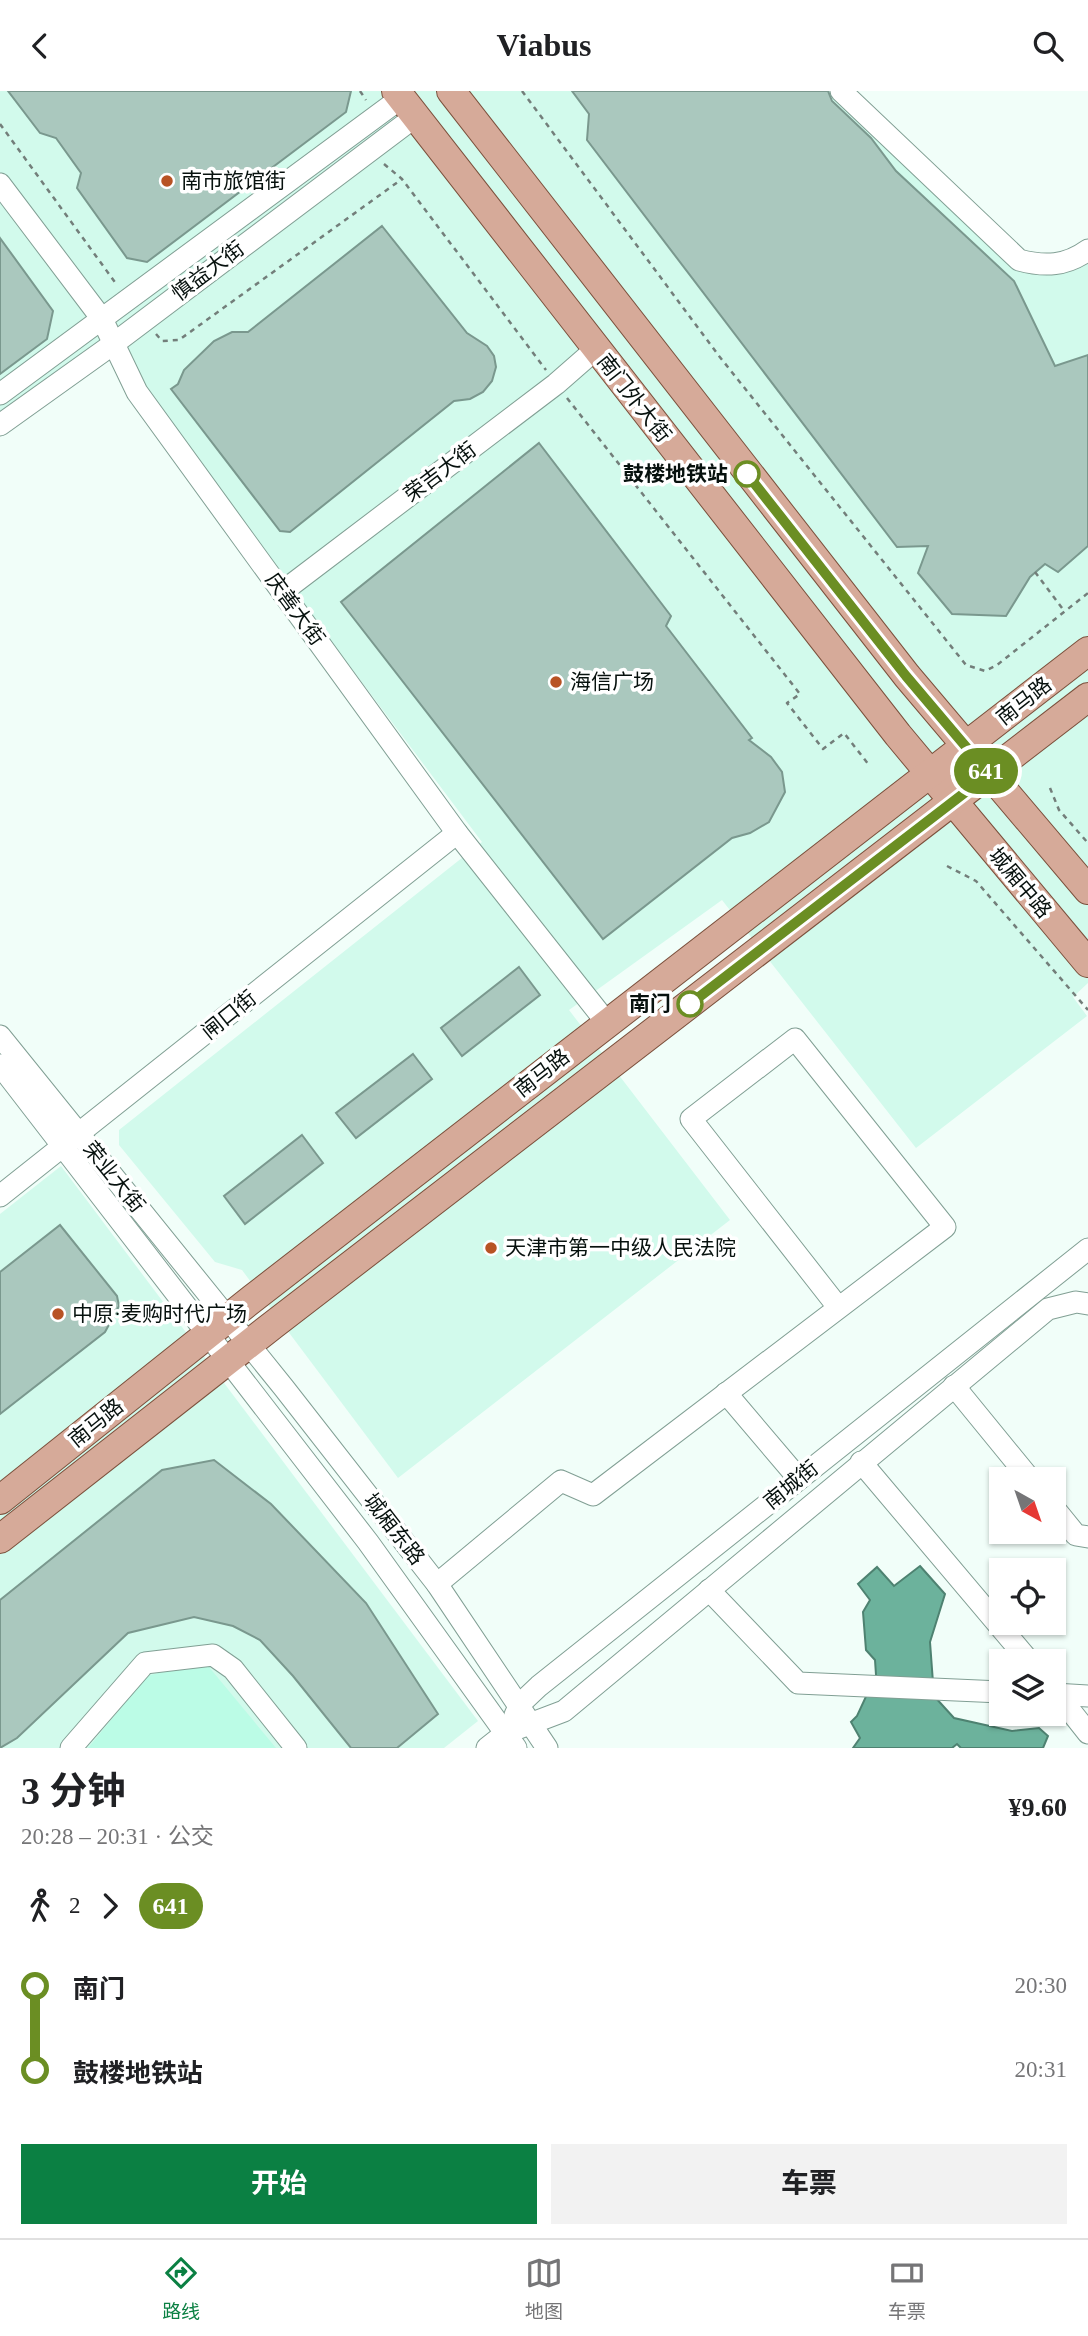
<!DOCTYPE html>
<html lang="zh">
<head>
<meta charset="utf-8">
<style>
	:root { --surface:#fff; --page:#f2f2f2; --text:#202124; --muted:#757577; --line:#e0e0e0; --accent:#0b8043 }
	body { margin:0; font-family:"Times New Roman","Noto Sans SC",serif; background:var(--page); color:var(--text); height:100vh; display:flex; flex-direction:column; font-size:26px; white-space:nowrap }
	* { box-sizing:border-box; margin:0 }
	p { font-size:23px; color:var(--muted) }
	.icon { flex:none; width:38px; height:38px; fill:none; stroke:currentColor; stroke-width:2; stroke-linecap:round; stroke-linejoin:round }
	.map { position:relative; height:1657px; overflow:hidden }
	.details { display:flex; flex-direction:column; background:var(--surface); flex:1 }
	.details>* { flex:none }
	.badge { padding:0 14px; border-radius:23px; font-size:24px; line-height:46px }
	.needle { width:46px; rotate:140deg }
	.controls { position:absolute; left:989px; top:1376px; display:grid; gap:14px }
	.controls a { display:grid; place-items:center; width:77px; height:77px; border-radius:0px; background:var(--surface); box-shadow:0 2px 5px #0004; font-size:35px }
	.map>.badge { position:absolute; translate:-50% -50%; box-shadow:0 0 0 4px #fff }
	.legs { display:flex; align-items:center; gap:10px; height:77px; padding:0 21px; font-size:23px }
	.legs p { margin-inline-start:auto }
	.overview { display:flex; align-items:center; justify-content:space-between; height:119px; padding:0 21px }
	h1 { font-size:38px; font-weight:700; line-height:52px }
	.cta { display:flex; gap:14px; margin-top:auto; padding:14px 21px }
	.cta a { flex:1; height:80px; border-radius:0px; background:var(--accent); color:#fff; font-size:28px; font-weight:700; line-height:80px; text-align:center }
	.cta a+a { background:var(--page); color:var(--text) }
	ul { padding:0 21px; list-style:none }
	li { display:flex; align-items:center; gap:24px; height:84px; font-size:26px }
	li i { display:grid; place-items:center; width:10px; height:100%; margin:0 9px; background:currentColor }
	li i::after { content:''; width:18px; height:18px; margin:-9px; border:5px solid; border-radius:50%; background:var(--surface) }
	li p { margin-inline-start:auto }
	li:first-child i { background:linear-gradient(#0000 50%,currentColor 0) }
	li:last-child i { background:linear-gradient(currentColor 50%,#0000 0) }
	header { display:flex; justify-content:space-between; align-items:center; height:91px; padding:0 21px; background:var(--surface); font-size:32px; font-weight:700 }
	.dock { display:flex; justify-content:space-around; align-items:center; height:98px; border-top:2px solid var(--line); background:var(--surface); font-size:19px; color:var(--muted) }
	.dock a { display:grid; justify-items:center; gap:4px }
	.dock .current { color:var(--accent) }
	.map>svg:first-child { display:block }
	.built { fill:#d2faec }
	.green { fill:#bbfce6 }
	.water { fill:#6cb29c; stroke:#4e8271; stroke-width:2 }
	.building { fill:#aac8be; stroke:#7a988e; stroke-width:2 }
	.lines { fill:none; stroke-linecap:round; stroke-linejoin:round }
	.minor-casing { stroke:#819f94; stroke-width:23 }
	.major-casing { stroke:#7b503c; stroke-width:30 }
	.path { stroke:#737e7a; stroke-width:2.5; stroke-dasharray:5 5; stroke-linecap:butt }
	.minor { stroke:#fff; stroke-width:21 }
	.major { stroke:#d6aa99; stroke-width:28 }
	.line-1-casing { stroke:#fff; stroke-width:16 }
	.line-1 { stroke:#6b8e23; stroke-width:10 }
	.poi-dot { fill:#b85324; stroke:#fff; stroke-width:2.5 }
	.stop-1-dot { fill:#fff; stroke:#6b8e23; stroke-width:3.5 }
	.labels { text-anchor:middle; dominant-baseline:central; stroke-width:7; stroke-linejoin:round; paint-order:stroke }
	.poi-label { font-size:21px; fill:#07110e; stroke:#fff; text-anchor:start }
	.street-label { font-size:21px; fill:#07110e; stroke:#fff }
	.stop-label { font-size:21px; font-weight:bold; fill:#07110e; stroke:#fff; text-anchor:end }
</style>
</head>
<body>
<header><svg class="icon" aria-label="back" viewBox="0 0 24 24"><path d="M15 5l-7 7 7 7"/></svg>Viabus<svg class="icon" aria-label="search" viewBox="0 0 24 24"><circle cx="10" cy="10" r="6"/><path d="M15 15l6 6"/></svg></header>
<div class="map">
<svg width="1088" height="1657" viewBox="0 0 1088 1657">
	<rect width="100%" height="100%" fill="#f1fef9"/>
	<g class="built">
		<path d="M0,0H845L1022,169L1074,165L1088,155V892L1073,906L1087,925L916,1057L722,809L569,919L730,1129L398,1387L242,1179L215,1171L119,1054V1039L482,751L103,247L0,321Z"/>
		<path d="M61,1075L478,1630L444,1657H0V1123Z"/>
	</g>
	<path class="green" d="M204,1570L276,1657H88L147,1585Z"/>
	<path class="water" d="M920,1475L945,1503L930,1551L934,1605L954,1627L1012,1640L1039,1637L1048,1645L1043,1657H961L957,1653L952,1657H853L860,1647L851,1631L857,1625L876,1584L875,1569L866,1559L863,1521L870,1509L858,1493L877,1476L894,1495Z"/>
	<g class="building">
		<path d="M8,0H351L346,21L147,171L127,167L77,97L81,82L56,47L40,42Z"/>
		<path d="M572,0H828L832,10L871,47L896,80L1014,190L1055,275L1088,264V455L1058,481L1045,473L1030,486L1006,525L952,523L918,482L928,455L897,456L587,49L589,23Z"/>
		<path d="M382,135L467,242L487,255L494,265L496,276L492,290L483,301L470,308L454,310L290,441L280,440L171,298L178,293L184,279L214,250L232,241H248Z"/>
		<path d="M0,147L53,220L47,248L0,283Z"/>
		<path d="M539,352L671,525L666,535L752,647L749,649L771,666L782,681L785,701L769,731L750,742L732,747L603,848L341,511Z"/>
		<path d="M519,876L540,904L462,965L441,937Z"/>
		<path d="M413,963L432,988L356,1047L336,1022Z"/>
		<path d="M302,1044L323,1072L245,1133L224,1105Z"/>
		<path d="M60,1134L117,1205L119,1215L105,1241L0,1323V1181Z"/>
		<path d="M214,1369L271,1413L366,1512L438,1623L397,1657H351L293,1585L260,1549L233,1535L194,1526L128,1542L17,1647L0,1657V1509L162,1379Z"/>
	</g>
	<g class="lines">
		<defs>
			<g id="minor">
				<path d="M841,0L1019,169C1045,176 1066,175 1088,159"/>
				<path d="M0,93L102,228L137,301L457,742L607,932"/>
				<path d="M0,303L401,7"/>
				<path d="M0,334L116,251L416,25"/>
				<path d="M282,501L556,293L596,258"/>
				<path d="M0,945L284,1297L437,1493L547,1657"/>
				<path d="M0,974L368,1451L516,1657"/>
				<path d="M0,1105L457,742"/>
				<path d="M954,1295L1030,1388"/>
				<path d="M726,1302L799,1388"/>
				<path d="M861,1371L1029,1570"/>
				<path d="M1054,1417L1076,1444L1088,1446"/>
				<path d="M437,1493L561,1390L593,1404L945,1136L795,948L691,1028L838,1216"/>
				<path d="M709,1499L798,1592L1001,1601"/>
				<path d="M1054,1599L1088,1642"/>
				<path d="M1054,1603L1088,1605"/>
				<path d="M515,1624L520,1613L539,1595L1088,1158"/>
				<path d="M71,1657L145,1572L213,1564L233,1578L296,1657"/>
				<path d="M487,1657L506,1642L564,1620L1048,1218L1076,1211L1088,1213"/>
			</g>
			<g id="major">
				<path d="M396,0L898,644L1088,872"/>
				<path d="M451,0L907,585L1088,799"/>
				<path d="M0,1409L252,1208L1088,560"/>
				<path d="M0,1448L273,1234L1088,606"/>
			</g>
		</defs>
		<use href="#minor" class="minor-casing"/>
		<use href="#major" class="major-casing"/>
		<g class="path">
			<path d="M360,0L366,9"/>
			<path d="M522,0L719,265L966,574L985,580L997,574L1088,502"/>
			<path d="M0,33L117,194"/>
			<path d="M384,73L402,88L546,279"/>
			<path d="M156,243L162,250L179,249L402,88"/>
			<path d="M567,307L800,603L787,612L823,658L844,642L869,674"/>
			<path d="M1035,481L1065,521"/>
			<path d="M1050,697L1059,719L1088,752"/>
			<path d="M947,775L976,790L1088,919"/>
		</g>
		<use href="#minor" class="minor"/>
		<use href="#major" class="major"/>
	</g>
	<g class="lines">
		<defs>
			<path id="line-1" d="M690,913L989,683L906,585L747,383"/>
		</defs>
		<use href="#line-1" class="line-1-casing"/>
		<use href="#line-1" class="line-1"/>
	</g>
	<g class="poi-dot">
		<circle cx="167" cy="90" r="7"/>
		<circle cx="556" cy="591" r="7"/>
		<circle cx="491" cy="1157" r="7"/>
		<circle cx="58" cy="1223" r="7"/>
	</g>
	<g class="stop-1-dot">
		<circle cx="747" cy="383" r="12"/>
		<circle cx="690" cy="913" r="12"/>
	</g>
	<g class="labels">
		<g class="poi-label">
			<text x="181" y="90">南市旅馆街</text>
			<text x="570" y="591">海信广场</text>
			<text x="505" y="1157">天津市第一中级人民法院</text>
			<text x="72" y="1223">中原·麦购时代广场</text>
		</g>
		<g class="street-label">
			<text transform="translate(208 180) rotate(-37)">慎益大街</text>
			<text transform="translate(634 307) rotate(52)">南门外大街</text>
			<text transform="translate(440 381) rotate(-37)">荣吉大街</text>
			<text transform="translate(295 518) rotate(54)">庆善大街</text>
			<text transform="translate(1024 610) rotate(-38)">南马路</text>
			<text transform="translate(1020 792) rotate(50)">城厢中路</text>
			<text transform="translate(229 924) rotate(-39)">闸口街</text>
			<text transform="translate(542 982) rotate(-38)">南马路</text>
			<text transform="translate(114 1086) rotate(51)">荣业大街</text>
			<text transform="translate(96 1332) rotate(-39)">南马路</text>
			<text transform="translate(791 1394) rotate(-39)">南城街</text>
			<text transform="translate(394 1438) rotate(52)">城厢东路</text>
		</g>
		<g class="stop-label">
			<text x="728" y="383">鼓楼地铁站</text>
			<text x="671" y="913">南门</text>
		</g>
	</g>
</svg>
<div class="controls">
<a><svg class="needle" viewBox="-14 -14 28 28"><path d="M0-13l5 13h-10z" fill="#e53935"/><path d="M0 13l5-13h-10z" fill="#757577"/></svg></a>
<a><svg class="icon" aria-label="locate" viewBox="0 0 24 24"><circle cx="12" cy="12" r="6"/><path d="M12 2v4M12 18v4M2 12h4M18 12h4"/></svg></a>
<a><svg class="icon" aria-label="layers" viewBox="0 0 24 24"><path d="M12 4l9 5-9 5-9-5zM3 14l9 5 9-5"/></svg></a>
</div>
<b class="badge" style="left:986px;top:680px;background:#6b8e23;color:#fff">641</b>
</div>
<section class="details">
<div class="overview"><div><h1>3 分钟</h1><p>20:28 – 20:31 · 公交</p></div><b>¥9.60</b></div>
<div class="legs"><svg class="icon" aria-label="walk" viewBox="0 0 24 24"><circle cx="13" cy="4" r="2"/><path d="M13 8l-2 6 4 7M11 14l-3 7M7 12l3-4h3l4 4"/></svg>2<svg class="icon" aria-label="forward" viewBox="0 0 24 24"><path d="M9 5l7 7-7 7"/></svg><b class="badge" style="background:#6b8e23;color:#fff">641</b></div>
<ul>
<li><i style="color:#6b8e23"></i><b>南门</b><p>20:30</p></li>
<li><i style="color:#6b8e23"></i><b>鼓楼地铁站</b><p>20:31</p></li>
</ul>
<div class="cta"><a>开始</a><a>车票</a></div>
</section>
<nav class="dock">
<a class="current"><svg class="icon" aria-label="directions" viewBox="0 0 24 24"><path d="M12 3l9 9-9 9-9-9zM9 14v-3h6M13 9l2 2-2 2"/></svg>路线</a>
<a><svg class="icon" aria-label="map" viewBox="0 0 24 24"><path d="M3 6l6-2 6 2 6-2v14l-6 2-6-2-6 2zM9 4v14M15 6v14"/></svg>地图</a>
<a><svg class="icon" aria-label="tickets" viewBox="0 0 24 24"><path d="M3 7h18v10H3zM15 7v10"/></svg>车票</a>
</nav>
</body>
</html>
